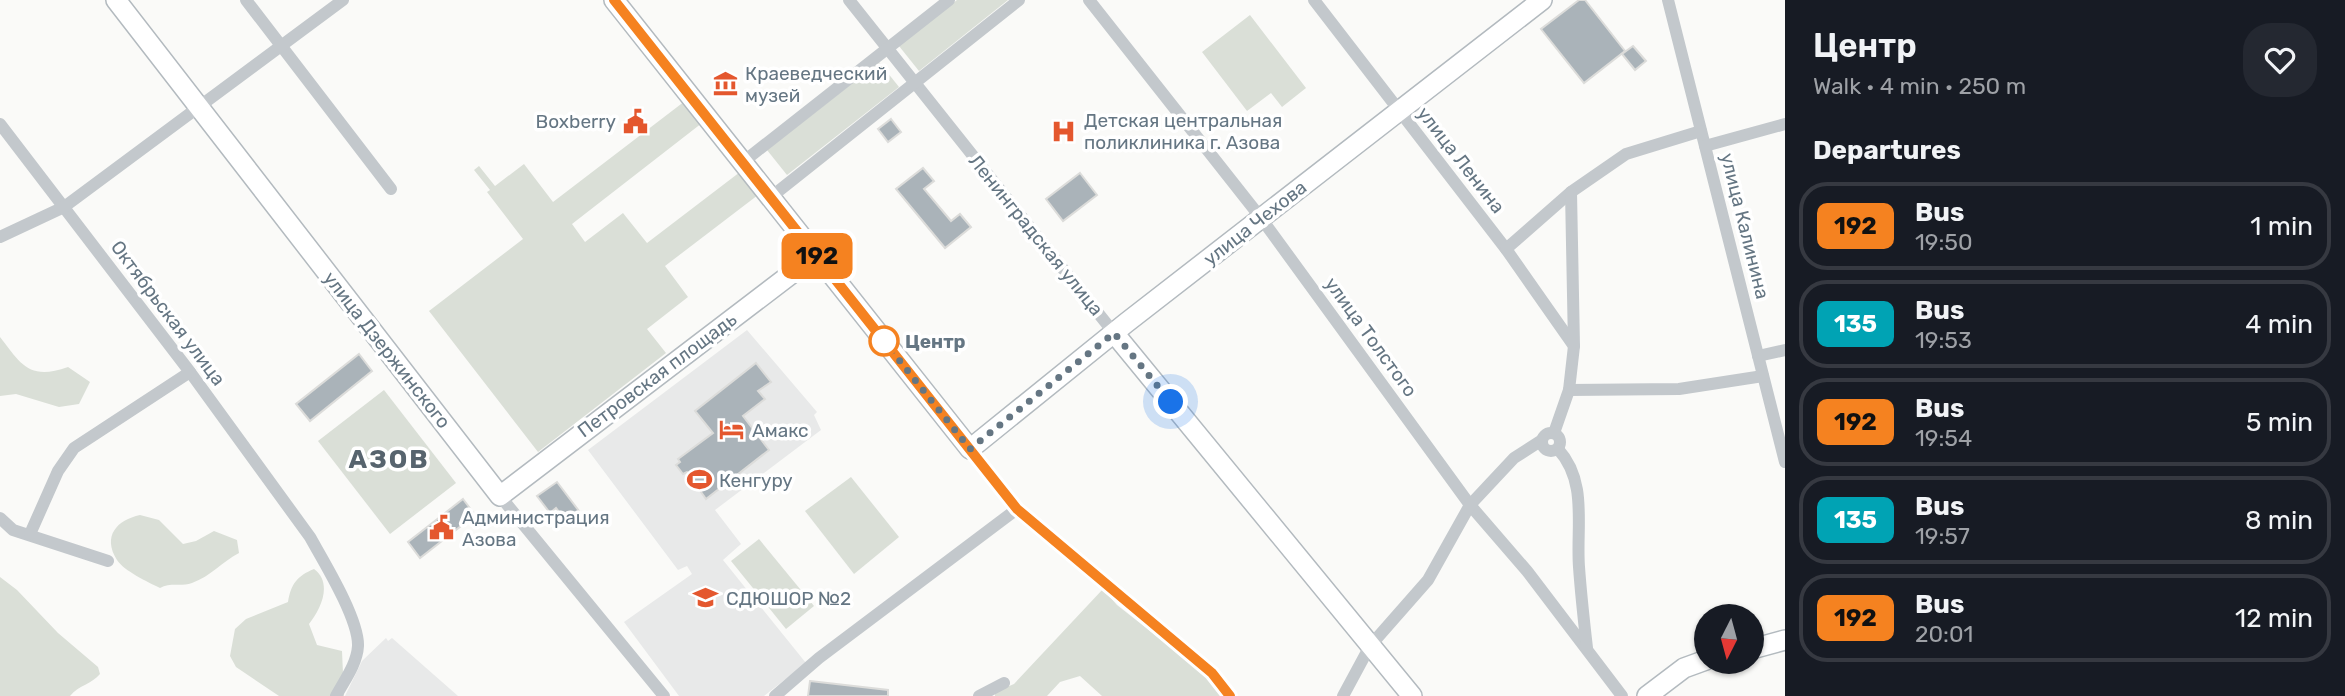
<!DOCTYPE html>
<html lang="en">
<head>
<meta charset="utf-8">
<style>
	:root { --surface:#171b24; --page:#242831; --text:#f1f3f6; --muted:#9ea1a6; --line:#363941 }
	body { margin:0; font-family:Rubik,sans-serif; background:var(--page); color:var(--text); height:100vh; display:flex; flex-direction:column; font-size:26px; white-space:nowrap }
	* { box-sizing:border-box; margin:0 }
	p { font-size:23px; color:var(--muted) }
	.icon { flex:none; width:38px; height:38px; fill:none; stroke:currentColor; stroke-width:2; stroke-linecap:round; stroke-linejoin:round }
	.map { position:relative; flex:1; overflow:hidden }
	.details { display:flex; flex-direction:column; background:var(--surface); width:560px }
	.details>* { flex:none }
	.badge { padding:0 14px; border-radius:10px; font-size:24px; line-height:46px }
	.needle { width:46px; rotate:186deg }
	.buttons { position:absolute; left:1694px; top:604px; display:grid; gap:14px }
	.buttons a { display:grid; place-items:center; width:70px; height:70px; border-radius:50%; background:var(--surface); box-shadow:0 2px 5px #0004; font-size:35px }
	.you { position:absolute; width:35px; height:35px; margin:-18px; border:5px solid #fff; border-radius:50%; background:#1a73e8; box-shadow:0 0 0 10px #1a73e833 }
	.map>.badge { position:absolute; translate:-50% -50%; box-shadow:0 0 0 4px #fff }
	h2 { padding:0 28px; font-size:26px; line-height:63px }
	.round { display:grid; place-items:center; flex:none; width:74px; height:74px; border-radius:28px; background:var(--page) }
	.headline { display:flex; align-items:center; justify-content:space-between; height:119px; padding:0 28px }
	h1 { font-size:33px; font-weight:600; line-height:52px }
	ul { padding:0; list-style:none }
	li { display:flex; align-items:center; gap:21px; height:88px; margin:0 14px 10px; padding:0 14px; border:4px solid var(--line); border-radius:28px }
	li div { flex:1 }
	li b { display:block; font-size:26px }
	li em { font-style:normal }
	li .badge { min-width:77px; font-weight:700; text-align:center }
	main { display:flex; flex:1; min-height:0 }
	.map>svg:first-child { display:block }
	.built { fill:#e8e9e9 }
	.green { fill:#dadfd7 }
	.building { fill:#aab3b9; stroke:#dcdcda; stroke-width:2 }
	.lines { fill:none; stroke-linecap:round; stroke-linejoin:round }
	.secondary-casing { stroke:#b3babf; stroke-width:22 }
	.street { stroke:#c3c8cc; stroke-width:12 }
	.secondary { stroke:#fff; stroke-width:19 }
	.line-casing { stroke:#fff; stroke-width:16 }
	.line { stroke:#f58220; stroke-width:10 }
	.walk { stroke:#657683; stroke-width:7; stroke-dasharray:0 12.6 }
	.stop-dot { fill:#fff; stroke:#f58220; stroke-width:3.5 }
	.labels { text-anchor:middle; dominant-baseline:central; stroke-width:7; stroke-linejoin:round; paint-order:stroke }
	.poi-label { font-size:19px; fill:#657683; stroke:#fff; text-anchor:start }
	.street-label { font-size:19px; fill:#657683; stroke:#fff }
	.stop-label { font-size:19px; font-weight:bold; fill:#657683; stroke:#fff; text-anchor:start }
	.district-label { font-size:26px; font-weight:bold; letter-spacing:2px; fill:#57646e; stroke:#fff }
</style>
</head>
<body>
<main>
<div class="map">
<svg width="1785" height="696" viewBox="0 0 1785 696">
	<rect width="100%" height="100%" fill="#fafaf8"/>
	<g class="built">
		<path d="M747,330L817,412L814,415L821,430L715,510L741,544L723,560L806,663L764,696H679L624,622L692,574L687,566L678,570L588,450Z"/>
		<path d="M386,638L388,641L392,638L458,696H345L362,661Z"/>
	</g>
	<g class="green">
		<path d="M957,0H1008L919,71L899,46Z"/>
		<path d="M1250,15L1306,88L1282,107L1271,93L1247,111L1202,52Z"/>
		<path d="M879,62L899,87L787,175L767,150Z"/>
		<path d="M685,101L702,123L572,224L585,242L623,213L647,243L740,172L758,195L665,266L688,297L647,329L666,353L538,452L429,311L523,239L487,192L490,190L474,170L479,166L495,186L524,164L553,202Z"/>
		<path d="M0,337C21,364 29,381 68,367L90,382L79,404L59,407L16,394L0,396Z"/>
		<path d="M384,390L456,483L390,534L318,441Z"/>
		<path d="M851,477L899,537L854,574L805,511Z"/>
		<path d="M140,515L159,520L183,544L196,541L214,531L237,540L239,553C222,562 211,576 192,583C181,587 170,582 160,588C148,582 124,571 117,560C102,536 117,520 140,515Z"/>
		<path d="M759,539L814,606L786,629L731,561Z"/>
		<path d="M314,569C333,583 321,609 309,624L317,645L342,651L344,696H279L236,667L230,656L235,629L246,619L288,602C291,584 297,576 314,569Z"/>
		<path d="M0,577L17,590L58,633L98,667L100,674C92,684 79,685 70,696H0Z"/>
		<path d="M1103,589L1117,605L1201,671L1221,696H1102L1080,676L1060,682L1047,696H995V692L1014,684Z"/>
	</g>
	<g class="building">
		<path d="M1579,0H1585L1625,51L1584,83L1541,29Z"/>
		<path d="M1633,46L1646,61L1635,70L1622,54Z"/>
		<path d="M891,119L901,132L888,142L878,129Z"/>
		<path d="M923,168L934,181L924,189L951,221L960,214L971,227L945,248L896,189Z"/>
		<path d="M1080,173L1097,195L1063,221L1046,199Z"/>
		<path d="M359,354L372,371L310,421L296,404Z"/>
		<path d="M756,363L771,382L758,391L765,399L743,416L769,450L706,499L687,472L683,474L676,465L680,462L678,459L713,433L695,411Z"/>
		<path d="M557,482L579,511L566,521L556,508L550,513L537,496Z"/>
		<path d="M463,499L475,515L420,558L408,542Z"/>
		<path d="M810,681L888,690V696H808Z"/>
	</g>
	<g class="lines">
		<defs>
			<g id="secondary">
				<path d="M116,0L500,496L816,255"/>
				<path d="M614,0L970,449L1126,323L1542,0"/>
				<path d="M1114,333L1412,696"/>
				<path d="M1752,649L1785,640"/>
				<path d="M1647,696L1684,668L1706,660"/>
			</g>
		</defs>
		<use href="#secondary" class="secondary-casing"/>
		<g class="street">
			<path d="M246,0L391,189"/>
			<path d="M849,0L1114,333"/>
			<path d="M1089,0L1261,218L1470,505L1527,571L1622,696"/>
			<path d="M1314,0L1506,249L1574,346"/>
			<path d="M1668,0L1785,462"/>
			<path d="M0,124L190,372L310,537C324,562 359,619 358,646C357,664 344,681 336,696"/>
			<path d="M1705,146L1785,124"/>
			<path d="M743,162L949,0"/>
			<path d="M771,197L1019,0"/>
			<path d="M0,237L64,207L343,0"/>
			<path d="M1506,249L1571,192L1626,154L1701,131"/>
			<path d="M1758,356L1785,350"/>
			<path d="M1569,390L1679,389L1763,376"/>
			<circle cx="1551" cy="442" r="9"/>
			<path d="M1554,433L1569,390L1574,346L1571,192"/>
			<path d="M970,449L1017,509L1212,673L1230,696"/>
			<path d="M1558,449C1588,482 1576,526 1579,567C1581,595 1584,622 1587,648"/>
			<path d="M500,496L664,696"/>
			<path d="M0,518L13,530L108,561"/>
			<path d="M30,534L58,471L74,448L190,372"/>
			<path d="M775,696L819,658L1017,509"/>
			<path d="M979,696L1004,683"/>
			<path d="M1343,696L1370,646L1428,580L1470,505L1514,458L1542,440"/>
		</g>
		<use href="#secondary" class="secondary"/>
	</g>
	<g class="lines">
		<defs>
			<path id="line" d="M614,0L1017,509L1212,673L1230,696"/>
		</defs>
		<use href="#line" class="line-casing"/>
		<use href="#line" class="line"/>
		<path class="walk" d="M884,341L970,449L1114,333L1171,402"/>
	</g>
	<defs>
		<symbol id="museum-bare" viewBox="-9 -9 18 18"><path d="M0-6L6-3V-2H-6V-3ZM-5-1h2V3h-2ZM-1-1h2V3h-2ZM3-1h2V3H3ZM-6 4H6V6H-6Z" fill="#e4572e" stroke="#fff" stroke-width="2.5" paint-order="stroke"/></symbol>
		<symbol id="civic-bare" viewBox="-9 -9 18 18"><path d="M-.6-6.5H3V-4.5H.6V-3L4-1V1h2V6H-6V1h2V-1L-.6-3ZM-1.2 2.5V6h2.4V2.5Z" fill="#e4572e" stroke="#fff" stroke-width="2.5" paint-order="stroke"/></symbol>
		<symbol id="hospital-bare" viewBox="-9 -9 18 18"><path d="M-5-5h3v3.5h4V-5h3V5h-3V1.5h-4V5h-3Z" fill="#e4572e" stroke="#fff" stroke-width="2.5" paint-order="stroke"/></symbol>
		<symbol id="hotel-bare" viewBox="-9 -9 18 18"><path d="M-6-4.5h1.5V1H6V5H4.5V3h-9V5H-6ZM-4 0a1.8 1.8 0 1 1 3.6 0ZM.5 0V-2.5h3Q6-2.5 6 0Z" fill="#e4572e" stroke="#fff" stroke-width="2.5" paint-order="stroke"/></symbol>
		<symbol id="stadium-bare" viewBox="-9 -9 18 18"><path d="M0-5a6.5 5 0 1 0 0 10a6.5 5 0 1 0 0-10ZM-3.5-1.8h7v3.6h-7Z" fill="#e4572e" stroke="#fff" stroke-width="2.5" paint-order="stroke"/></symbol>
		<symbol id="school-bare" viewBox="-9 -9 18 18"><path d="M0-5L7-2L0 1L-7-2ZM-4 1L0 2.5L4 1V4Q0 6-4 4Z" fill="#e4572e" stroke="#fff" stroke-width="2.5" paint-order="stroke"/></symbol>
	</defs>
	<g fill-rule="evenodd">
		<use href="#museum-bare" x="708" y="66" width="35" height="35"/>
		<use href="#civic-bare" x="618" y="104" width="35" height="35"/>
		<use href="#hospital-bare" x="1046" y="114" width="35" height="35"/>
		<use href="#hotel-bare" x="714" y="412" width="35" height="35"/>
		<use href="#stadium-bare" x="682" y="462" width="35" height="35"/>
		<use href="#civic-bare" x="424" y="510" width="35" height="35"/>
		<use href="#school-bare" x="688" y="580" width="35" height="35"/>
	</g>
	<circle class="stop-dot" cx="884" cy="341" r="14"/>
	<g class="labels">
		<g class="poi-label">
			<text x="745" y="73">Краеведческий<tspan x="745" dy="22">музей</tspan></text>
			<text x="1084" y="120">Детская центральная<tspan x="1084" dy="22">поликлиника г. Азова</tspan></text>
			<text x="616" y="121" text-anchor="end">Boxberry</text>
			<text x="752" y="430">Амакс</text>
			<text x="719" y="480">Кенгуру</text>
			<text x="462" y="517">Администрация<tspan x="462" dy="22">Азова</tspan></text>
			<text x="726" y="598">СДЮШОР №2</text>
		</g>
		<g class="street-label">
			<text transform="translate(1461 160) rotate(52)">улица Ленина</text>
			<text transform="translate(1255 223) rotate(-38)">улица Чехова</text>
			<text transform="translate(1745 226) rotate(76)">улица Калинина</text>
			<text transform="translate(1036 235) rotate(51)">Ленинградская улица</text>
			<text transform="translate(168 313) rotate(53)">Октябрьская улица</text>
			<text transform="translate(1371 337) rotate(54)">улица Толстого</text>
			<text transform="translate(387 350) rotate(52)">улица Дзержинского</text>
			<text transform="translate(657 375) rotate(-37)">Петровская площадь</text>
		</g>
		<g class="stop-label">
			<text x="905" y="341">Центр</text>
		</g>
		<g class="district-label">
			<text x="389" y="459">АЗОВ</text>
		</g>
	</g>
</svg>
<div class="buttons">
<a><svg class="needle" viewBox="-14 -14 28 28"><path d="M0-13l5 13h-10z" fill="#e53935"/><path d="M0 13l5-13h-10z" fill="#9ea1a6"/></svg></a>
</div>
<div class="you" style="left:1171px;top:402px"></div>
<b class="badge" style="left:817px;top:256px;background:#f58220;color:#111">192</b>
</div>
<section class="details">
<div class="headline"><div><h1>Центр</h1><p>Walk · 4 min · 250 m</p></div><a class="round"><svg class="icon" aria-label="heart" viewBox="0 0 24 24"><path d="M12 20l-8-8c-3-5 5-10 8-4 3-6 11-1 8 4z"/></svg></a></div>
<h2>Departures</h2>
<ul>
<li><span class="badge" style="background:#f58220;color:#111">192</span><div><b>Bus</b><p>19:50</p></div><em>1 min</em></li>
<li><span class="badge" style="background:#00a3b4;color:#fff">135</span><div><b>Bus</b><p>19:53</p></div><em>4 min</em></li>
<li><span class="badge" style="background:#f58220;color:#111">192</span><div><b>Bus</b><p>19:54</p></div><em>5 min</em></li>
<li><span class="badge" style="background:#00a3b4;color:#fff">135</span><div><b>Bus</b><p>19:57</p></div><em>8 min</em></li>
<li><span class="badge" style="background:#f58220;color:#111">192</span><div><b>Bus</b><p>20:01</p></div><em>12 min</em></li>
</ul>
</section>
</main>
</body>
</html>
